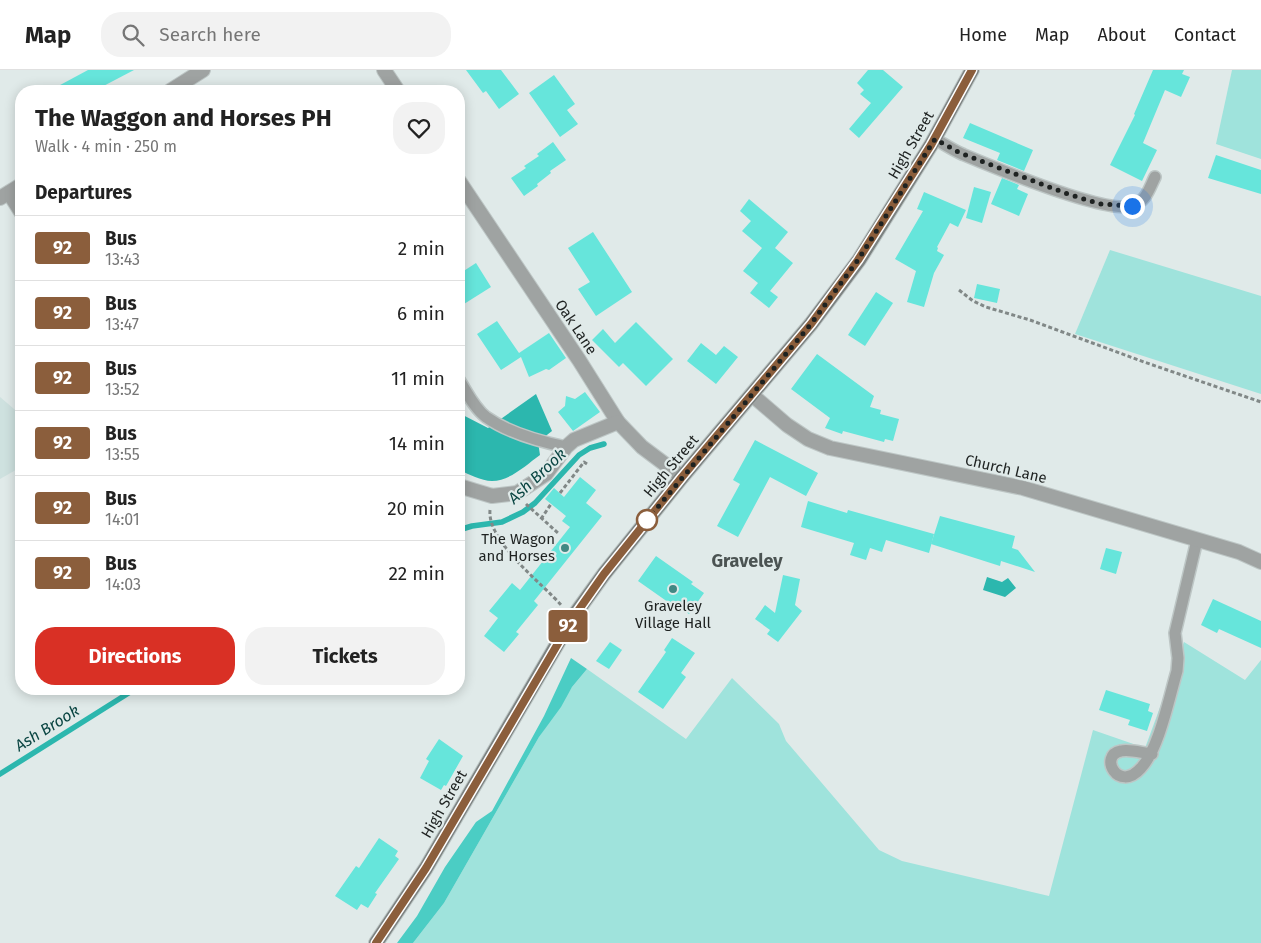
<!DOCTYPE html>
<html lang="en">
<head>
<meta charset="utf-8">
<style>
	:root { --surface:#fff; --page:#f2f2f2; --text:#222; --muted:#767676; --line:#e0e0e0; --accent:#d93025 }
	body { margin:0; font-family:"Fira Sans",sans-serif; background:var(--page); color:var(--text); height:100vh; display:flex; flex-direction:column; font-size:19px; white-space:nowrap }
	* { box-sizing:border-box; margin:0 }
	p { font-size:16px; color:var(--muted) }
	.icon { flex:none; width:28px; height:28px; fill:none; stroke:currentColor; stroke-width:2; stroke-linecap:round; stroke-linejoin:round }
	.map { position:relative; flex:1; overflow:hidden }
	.panel { position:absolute; left:15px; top:15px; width:450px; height:610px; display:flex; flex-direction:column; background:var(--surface); border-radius:20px; box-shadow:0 2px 12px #0003 }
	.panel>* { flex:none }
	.badge { padding:0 10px; border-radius:4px; font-size:18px; line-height:32px }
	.you { position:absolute; width:25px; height:25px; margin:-12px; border:4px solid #fff; border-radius:50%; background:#1a73e8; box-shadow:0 0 0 8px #1a73e833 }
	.map>.badge { position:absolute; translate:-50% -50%; box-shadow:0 0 0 2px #fff }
	h2 { padding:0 20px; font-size:19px; line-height:45px }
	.round { display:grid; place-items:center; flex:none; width:52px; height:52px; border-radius:20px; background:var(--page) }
	.head { display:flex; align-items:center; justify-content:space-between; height:85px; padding:0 20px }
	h1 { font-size:24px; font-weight:700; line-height:38px }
	.cta { display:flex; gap:10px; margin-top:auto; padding:10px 20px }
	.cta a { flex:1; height:58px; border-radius:20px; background:var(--accent); color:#fff; font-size:20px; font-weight:700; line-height:58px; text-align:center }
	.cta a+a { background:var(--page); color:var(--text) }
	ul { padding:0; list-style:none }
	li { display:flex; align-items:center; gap:15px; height:65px; padding:0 20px; border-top:1px solid var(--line) }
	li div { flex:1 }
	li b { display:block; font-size:19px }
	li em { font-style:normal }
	li .badge { min-width:55px; font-weight:700; text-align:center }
	header { display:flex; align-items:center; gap:30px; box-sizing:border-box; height:70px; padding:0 25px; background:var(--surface); border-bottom:1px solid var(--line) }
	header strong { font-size:24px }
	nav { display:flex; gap:28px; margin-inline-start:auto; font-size:18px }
	.search { width:350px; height:45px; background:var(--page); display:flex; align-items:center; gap:12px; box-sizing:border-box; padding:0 18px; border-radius:20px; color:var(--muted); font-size:19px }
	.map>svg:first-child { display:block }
	.built { fill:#cee1df }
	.green { fill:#9fe3dc }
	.forest { fill:#4bcdc4 }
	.water { fill:#2cb7ae }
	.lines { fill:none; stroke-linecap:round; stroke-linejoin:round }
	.stream { stroke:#2cb7ae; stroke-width:5.5 }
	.building { fill:#66e5db }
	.service-casing { stroke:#bdc6c5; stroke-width:14 }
	.minor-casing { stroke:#bdc6c5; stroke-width:16 }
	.secondary-casing { stroke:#bdc6c5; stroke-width:16 }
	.path { stroke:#818887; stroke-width:3; stroke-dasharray:4 2.5; stroke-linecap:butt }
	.service { stroke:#9fa3a2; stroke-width:11 }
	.minor { stroke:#9fa3a2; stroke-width:14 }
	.secondary { stroke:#7c8281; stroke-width:14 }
	.line-casing { stroke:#fff; stroke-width:11 }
	.line { stroke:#8b5e3c; stroke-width:8 }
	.walk { stroke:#1e2221; stroke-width:5; stroke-dasharray:0 9 }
	.stop-dot { fill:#fff; stroke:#8b5e3c; stroke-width:2.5 }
	.poi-dot { fill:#418883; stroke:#e0eae9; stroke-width:2 }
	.labels { text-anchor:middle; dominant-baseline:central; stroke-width:4.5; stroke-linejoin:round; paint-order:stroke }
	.street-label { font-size:15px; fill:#1e2221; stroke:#e0eae9 }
	.poi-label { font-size:15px; fill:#1e2221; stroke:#e0eae9; text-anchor:end }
	.water-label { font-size:16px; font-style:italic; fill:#0b4643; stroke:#e0eae9 }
	.quarter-label { font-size:18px; font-weight:bold; fill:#4b5352; stroke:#e0eae9 }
</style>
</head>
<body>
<header>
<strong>Map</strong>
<div class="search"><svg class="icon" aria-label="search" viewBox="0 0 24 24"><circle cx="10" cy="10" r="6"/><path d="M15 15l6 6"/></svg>Search here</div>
<nav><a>Home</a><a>Map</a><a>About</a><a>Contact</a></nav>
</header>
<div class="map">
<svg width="1261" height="873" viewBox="0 0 1261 873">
	<rect width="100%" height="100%" fill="#e0eae9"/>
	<path class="built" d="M0,327L21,345V397L0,409Z"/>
	<g class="green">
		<path d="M1232,0H1261V89L1216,74Z"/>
		<path d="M1110,180L1261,226V324L1075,264Z"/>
		<path d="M1184,572L1245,610L1261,590V873H413L444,833L539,667L572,617L587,599L686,669L732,608L779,654L786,671L879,780L902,791L1049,826L1093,660L1145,678Z"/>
	</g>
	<path class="forest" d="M571,588L587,599L572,617L561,637L539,667L444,833L413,873H397L417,846L445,797L476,752L492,741L544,646Z"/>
	<g class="water">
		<path d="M536,324L552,361L538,372L540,385C526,395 510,411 492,411C481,411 469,404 459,400V343L488,358Z"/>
		<path d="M987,507L1002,512L1008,508L1016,518L1005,527L983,520Z"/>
	</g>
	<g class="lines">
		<g class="stream">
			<path d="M459,460L472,456L502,452L523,442L535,433L579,385L590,378L604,374"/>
			<path d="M0,704L135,619"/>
		</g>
	</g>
	<g class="building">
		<path d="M88,0H134L94,21H49Z"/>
		<path d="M466,0H501L519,24L499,39L486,21L483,23Z"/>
		<path d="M868,0H883L903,17L859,68L849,59L871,33L860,24L864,20L857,13Z"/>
		<path d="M1153,0H1184L1182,4L1190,7L1181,27L1165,20L1143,73L1157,80L1142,111L1110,95L1135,45L1134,44Z"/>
		<path d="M554,5L575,34L567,40L578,54L560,67L529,23Z"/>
		<path d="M970,53L1033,80L1024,101L997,90L1000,83L963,68Z"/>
		<path d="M553,72L566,90L550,101L551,103L537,114L538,116L524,126L511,108L526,98L524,96L539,86L537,84Z"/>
		<path d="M1216,85L1261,100V124L1208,108Z"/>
		<path d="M1002,108L1019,115L1017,119L1028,124L1019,146L991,134Z"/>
		<path d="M974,117L991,122L982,153L966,148Z"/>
		<path d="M924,122L966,140L958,157L950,153L937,177L938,178L937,181L944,185L934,203L924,237L907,232L916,201L895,189L923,141L917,139Z"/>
		<path d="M749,129L788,162L775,178L793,193L770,221L778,227L769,238L750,223L758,213L743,201L762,178L742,161L751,151L740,141Z"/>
		<path d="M593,162L632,222L596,246L578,219L590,212L568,178Z"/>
		<path d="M476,193L491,217L464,234L459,226V204Z"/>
		<path d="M977,214L1000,219L997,233L974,228Z"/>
		<path d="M876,222L893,233L865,276L848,265Z"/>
		<path d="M497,251L519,283L549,263L566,288L549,300L546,299L529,307L521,287L501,300L477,264Z"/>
		<path d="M636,252L673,289L646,316L623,293L619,297L592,270L603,259L615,273Z"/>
		<path d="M701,273L716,285L724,276L738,287L716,314L687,291Z"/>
		<path d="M817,284L874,326L870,337L881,340L880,344L899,349L893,371L885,369L884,372L843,361L842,364L825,358L830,348L791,319Z"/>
		<path d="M585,322L600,342L573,361L558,342L565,336L566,326L575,329Z"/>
		<path d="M755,370L818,403L806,426L770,407L738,467L717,456L740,414L733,410Z"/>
		<path d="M580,407L596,420L586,433L602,446L534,531L538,535L516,562L519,564L504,582L484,566L498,548L489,541L512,513L520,520L570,457L562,451L566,446L545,429L554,418L564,427Z"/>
		<path d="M808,431L847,443L848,440L934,464L929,483L886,470L882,482L870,478L866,490L850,485L854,473L801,457Z"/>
		<path d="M940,446L1015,466L1012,478L1018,480L1035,502L1001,491L1000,496L931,474Z"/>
		<path d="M1106,478L1122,482L1116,504L1100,499Z"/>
		<path d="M656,486L693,512L691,514L704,523L689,544L676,535L675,537L638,511Z"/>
		<path d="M783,505L800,509L795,535L802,541L778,572L767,564L770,560L755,549L765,535L775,543Z"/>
		<path d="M1213,529L1261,551V578L1219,559L1217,563L1201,555Z"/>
		<path d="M672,568L695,583L681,603L686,607L663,639L638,622L666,582L664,580Z"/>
		<path d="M610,572L622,580L609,599L596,591Z"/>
		<path d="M1106,620L1150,634L1148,641L1153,643L1147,661L1128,655L1130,650L1099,640Z"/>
		<path d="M439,669L463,686L446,716L444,715L441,720L420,708L429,691L426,689Z"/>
		<path d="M379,768L398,781L395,786L399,789L375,823L377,824L368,838L361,834L357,840L335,826L356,796L359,798Z"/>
	</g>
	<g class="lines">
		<defs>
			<g id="service">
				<path d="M935,69C944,74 953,80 962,84C993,97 1104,144 1132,136C1146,132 1149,119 1155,107"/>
				<path d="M459,310C467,322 474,338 486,347C507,362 542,372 566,377"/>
				<path d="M1152,684C1142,683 1130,679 1121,681C1098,685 1118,724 1141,698C1159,679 1169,628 1177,601L1178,588L1175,563L1197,470"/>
			</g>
			<g id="minor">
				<path d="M384,0L398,21"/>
				<path d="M170,21L203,0"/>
				<path d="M459,111L579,290L618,352L642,377L682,407"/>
				<path d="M9,123L21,142"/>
				<path d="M0,128L21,115"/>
				<path d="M752,325L787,355L808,369L830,378L1023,418L1239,482L1261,492"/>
				<path d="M459,416L492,426L517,423L546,404L566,377L574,370L618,352"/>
			</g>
			<path id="secondary" d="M376,873L426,798L573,547L604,504L682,407L811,254L859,190L931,75L972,0"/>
		</defs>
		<use href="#service" class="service-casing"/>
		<use href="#minor" class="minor-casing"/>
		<use href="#secondary" class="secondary-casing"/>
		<g class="path">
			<path d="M959,220L973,231L986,237L1030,250L1144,292L1261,332"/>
			<path d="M560,423L584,392L587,394"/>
			<path d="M526,434L559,464"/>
			<path d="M490,440C487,472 542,513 562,536"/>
			<path d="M541,449L551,434"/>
		</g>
		<use href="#service" class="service"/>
		<use href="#minor" class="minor"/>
		<use href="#secondary" class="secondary"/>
	</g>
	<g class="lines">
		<defs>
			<path id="line" d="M376,873L426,798L573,548L604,504L682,407L811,254L858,190L931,75L972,0"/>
		</defs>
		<use href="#line" class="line-casing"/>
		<use href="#line" class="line"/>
		<path class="walk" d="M647,450L811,254L858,190L935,69L960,83L1065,123L1100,134L1132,136"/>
	</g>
	<circle class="stop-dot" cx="647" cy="450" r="10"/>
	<g class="poi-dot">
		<circle cx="565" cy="478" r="5"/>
		<circle cx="673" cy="519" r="5"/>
	</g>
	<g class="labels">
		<g class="street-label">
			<text transform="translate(911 75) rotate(-60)">High Street</text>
			<text transform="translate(576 257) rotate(56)">Oak Lane</text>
			<text transform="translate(671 396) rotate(-50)">High Street</text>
			<text transform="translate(1006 399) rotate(13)">Church Lane</text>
			<text transform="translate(444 734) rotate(-60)">High Street</text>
		</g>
		<g class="poi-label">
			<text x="555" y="469">The Wagon<tspan x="555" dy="17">and Horses</tspan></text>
			<text x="673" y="536" text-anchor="middle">Graveley<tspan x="673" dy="17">Village Hall</tspan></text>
		</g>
		<g class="water-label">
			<text transform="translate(537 406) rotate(-43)">Ash Brook</text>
			<text transform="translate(47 658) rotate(-32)">Ash Brook</text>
		</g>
		<g class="quarter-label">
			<text x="747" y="491">Graveley</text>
		</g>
	</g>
</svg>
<div class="you" style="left:1132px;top:136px"></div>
<b class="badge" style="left:568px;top:556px;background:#8b5e3c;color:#fff">92</b>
<section class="panel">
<div class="head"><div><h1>The Waggon and Horses PH</h1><p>Walk · 4 min · 250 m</p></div><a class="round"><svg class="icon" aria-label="heart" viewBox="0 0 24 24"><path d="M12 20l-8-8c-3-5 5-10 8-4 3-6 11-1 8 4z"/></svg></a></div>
<h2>Departures</h2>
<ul>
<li><span class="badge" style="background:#8b5e3c;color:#fff">92</span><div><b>Bus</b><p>13:43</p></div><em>2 min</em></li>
<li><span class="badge" style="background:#8b5e3c;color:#fff">92</span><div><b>Bus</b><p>13:47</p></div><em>6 min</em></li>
<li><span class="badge" style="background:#8b5e3c;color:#fff">92</span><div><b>Bus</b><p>13:52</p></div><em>11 min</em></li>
<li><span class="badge" style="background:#8b5e3c;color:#fff">92</span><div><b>Bus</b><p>13:55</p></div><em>14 min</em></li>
<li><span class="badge" style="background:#8b5e3c;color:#fff">92</span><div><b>Bus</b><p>14:01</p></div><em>20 min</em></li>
<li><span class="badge" style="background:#8b5e3c;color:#fff">92</span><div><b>Bus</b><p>14:03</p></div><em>22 min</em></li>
</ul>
<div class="cta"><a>Directions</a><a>Tickets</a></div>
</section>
</div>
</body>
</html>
